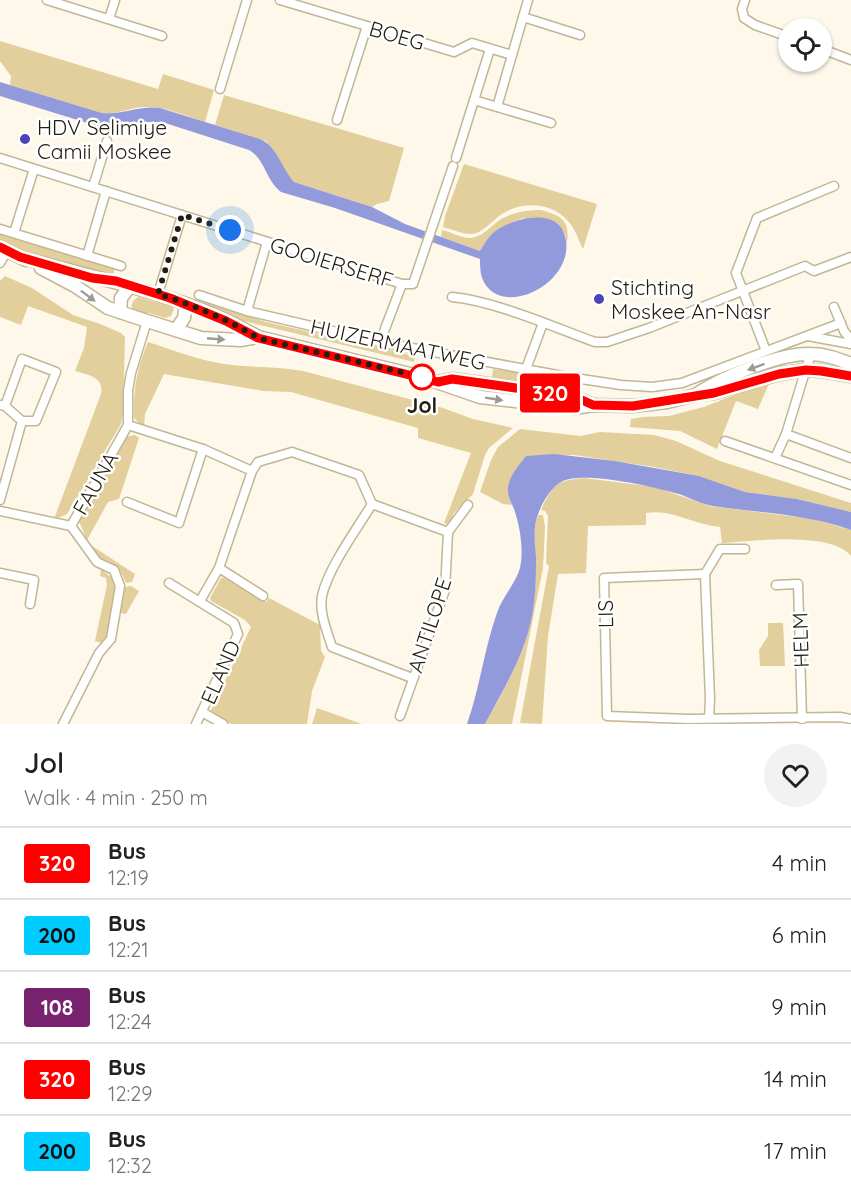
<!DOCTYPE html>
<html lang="en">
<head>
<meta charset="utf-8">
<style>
	:root { --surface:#fff; --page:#f2f2f2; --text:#202124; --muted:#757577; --line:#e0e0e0 }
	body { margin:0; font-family:Quicksand,sans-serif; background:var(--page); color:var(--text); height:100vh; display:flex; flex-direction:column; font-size:22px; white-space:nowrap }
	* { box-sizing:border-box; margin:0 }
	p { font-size:20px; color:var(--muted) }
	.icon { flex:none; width:33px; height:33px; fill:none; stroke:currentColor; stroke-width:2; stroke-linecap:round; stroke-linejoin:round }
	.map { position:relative; height:724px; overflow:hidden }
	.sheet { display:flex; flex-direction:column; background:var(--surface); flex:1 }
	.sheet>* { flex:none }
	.badge { padding:0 12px; border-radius:4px; font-size:21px; line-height:39px }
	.controls { position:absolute; left:778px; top:18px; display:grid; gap:12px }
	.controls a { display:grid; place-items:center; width:54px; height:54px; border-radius:50%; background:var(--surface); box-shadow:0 2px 4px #0004; font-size:30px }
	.you { position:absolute; width:30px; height:30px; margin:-15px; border:4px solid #fff; border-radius:50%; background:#1a73e8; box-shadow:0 0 0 9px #1a73e833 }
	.map>.badge { position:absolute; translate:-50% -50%; box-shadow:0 0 0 3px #fff }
	.round { display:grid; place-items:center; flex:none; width:63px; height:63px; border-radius:32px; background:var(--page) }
	.overview { display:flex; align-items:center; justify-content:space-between; height:102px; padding:0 24px }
	h1 { font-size:28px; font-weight:600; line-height:45px }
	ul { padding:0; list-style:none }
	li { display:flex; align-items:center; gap:18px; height:72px; padding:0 24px; border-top:2px solid var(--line) }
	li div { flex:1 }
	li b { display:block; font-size:22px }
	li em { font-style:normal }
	li .badge { min-width:66px; font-weight:700; text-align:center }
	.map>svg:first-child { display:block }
	.green { fill:#e2cf9b }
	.water { fill:#929adc }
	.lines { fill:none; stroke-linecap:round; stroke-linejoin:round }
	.minor-casing { stroke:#c2b694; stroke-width:11 }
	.secondary-casing { stroke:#c2b694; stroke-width:15 }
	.minor { stroke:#fff; stroke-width:8 }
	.secondary { stroke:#fff; stroke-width:12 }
	.oneway { fill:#9c9a93 }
	.line-casing { stroke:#fff; stroke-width:14 }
	.line { stroke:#f00; stroke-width:9 }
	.walk { stroke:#221e10; stroke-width:6; stroke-dasharray:0 10.8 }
	.poi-dot { fill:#4944ba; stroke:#fff; stroke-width:2 }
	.stop-dot { fill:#fff; stroke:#f00; stroke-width:3 }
	.labels { text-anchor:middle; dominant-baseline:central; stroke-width:5; stroke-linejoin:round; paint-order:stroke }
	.street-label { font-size:21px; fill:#221e10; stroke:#fff }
	.poi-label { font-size:21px; fill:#221e10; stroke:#fff; text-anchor:start }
	.stop-label { font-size:21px; font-weight:bold; fill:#221e10; stroke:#fff }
</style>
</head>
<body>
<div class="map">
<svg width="851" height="724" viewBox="0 0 851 724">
	<rect width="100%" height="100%" fill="#fdf8ea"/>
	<g class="green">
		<path d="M0,41L158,89L163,74L214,90L205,122C186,116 165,106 145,107C130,107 118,115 102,113L10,85L11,76L0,61Z"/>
		<path d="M224,95L404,148L389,201L377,204L372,207L294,182L287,175L266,141L215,125Z"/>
		<path d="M464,164L597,204L583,249C578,239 575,228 567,220C551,202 522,201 502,214C493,220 482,234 471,234C462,234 451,229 443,227L445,216Z"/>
		<path d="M541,210C563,216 570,221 567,244L565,234L523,218C504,226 491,232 480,251L441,237L442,230C451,232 461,238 470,238C484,237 492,224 503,218C515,212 528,210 541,210Z"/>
		<path d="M0,234L115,267L113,276L19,249L0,241Z"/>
		<path d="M5,276L32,288L73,315L100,324L121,333L125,337L123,414L121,424L67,514L56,519H54L101,394C104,377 89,375 75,371L84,348L87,327L28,306L21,325L0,317V281Z"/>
		<path d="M138,297L156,302L168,301L174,309L171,316L165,318L149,313L140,315L133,311C130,305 132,301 138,297Z"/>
		<path d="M204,301L266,322L415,356L414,362L244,321L202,306Z"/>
		<path d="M148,342C173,350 198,360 224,364C251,368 277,366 303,371L443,408L473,419L513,428L489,448L485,455L473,494L454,513L449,525L444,523L471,453L418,438V428L291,392L264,391L164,374L145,414L144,428L134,418C133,391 137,367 148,342Z"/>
		<path d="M493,369L521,373L519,382L492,377Z"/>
		<path d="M770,381L758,409L736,401L717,449L680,431L630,427L631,419L643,417L669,416L704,407Z"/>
		<path d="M520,429L580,436L600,432L654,435L676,441L720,461L851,503V512L797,499L745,492L699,476L648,466L574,455L526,456C514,473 502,483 512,505L503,504L480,492L491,460L498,447Z"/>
		<path d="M135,435L139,438L119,499L108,502L87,540L78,519L125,437Z"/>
		<path d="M584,478L655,487L710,506L813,519L851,530V556C831,531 752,541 722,543L720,527C694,525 673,509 646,513V525L588,526L586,573L558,574L548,636L542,724L520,723L549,566L546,563L548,516L545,511L541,510C553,484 556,481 584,478Z"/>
		<path d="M538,515H543L545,527L543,568L512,724H485C507,685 529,647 534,601C535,592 536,583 536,574C536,555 531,533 538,515Z"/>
		<path d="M89,544L135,574L132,582L126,583L121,572L99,558Z"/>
		<path d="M101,569L112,578L115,589L108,637L102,643L95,641L107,585L106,578L100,576Z"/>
		<path d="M221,578H224L266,602L269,598L320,625L321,651L325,657L312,691L307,724H231L210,712L251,627L245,620L211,601L210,598Z"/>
		<path d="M131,586L139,591L126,614L120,613L125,587Z"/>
		<path d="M768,623H783L785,666H760L759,650L768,636Z"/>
		<path d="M317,708L362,724H312Z"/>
	</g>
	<g class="water">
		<path d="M0,82L102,113C122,115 140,105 160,108L260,139C277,146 282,169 294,182L372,207L405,224L480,251C485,243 489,235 497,230C515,218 557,207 565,236C578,283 499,322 482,278C480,272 480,265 480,259L335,208L281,192C266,181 265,159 249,150L162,122H149L113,131L0,96Z"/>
		<path d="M554,454L615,461L699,476L745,492L797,499L851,512V530C806,514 760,513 713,506C701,504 690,498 679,494C654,487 586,471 563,481C550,487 541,505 537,517C533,530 535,545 536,558C536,573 536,588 534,603C529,648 506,685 485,724H467C480,688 484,649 497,613C502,597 515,585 520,568C524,550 520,526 514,509C511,501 507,496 508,487C510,475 519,465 526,456Z"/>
	</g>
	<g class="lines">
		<defs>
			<g id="minor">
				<path d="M47,0L162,36"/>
				<path d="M280,0L454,52L472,43L512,55"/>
				<path d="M745,0L742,9L744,18L755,25L789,37"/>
				<path d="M523,17L580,35"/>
				<path d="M109,19L115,0"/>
				<path d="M822,49L851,60"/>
				<path d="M220,89L247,0"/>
				<path d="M474,100L551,123"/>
				<path d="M497,107L528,0"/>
				<path d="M337,120L367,26"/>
				<path d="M0,158L402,284H413L453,166"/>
				<path d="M456,158L490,49"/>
				<path d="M93,187L107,141"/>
				<path d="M0,229L121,266"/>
				<path d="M14,233L34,169"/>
				<path d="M87,256L106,191"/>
				<path d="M0,263L7,251"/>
				<path d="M158,294L182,215"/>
				<path d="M199,295L247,311L380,342L568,377L621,385L652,387L682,383L841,323"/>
				<path d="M452,297C495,301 553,327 595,342H607L649,328L805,266L814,271L851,257"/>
				<path d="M834,307L844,331L851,340"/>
				<path d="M247,311L267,242"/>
				<path d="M808,336L851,344"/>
				<path d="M380,342L402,284"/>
				<path d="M766,351L736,273L757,218L834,186"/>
				<path d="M526,369L543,323"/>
				<path d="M0,405L5,406L22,421H36L56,372L22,359L5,406"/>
				<path d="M128,425L203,449L252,471L258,462L292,452L359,475L372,504L448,532L445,590L400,716"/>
				<path d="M786,434L851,458"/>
				<path d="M725,441L851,485"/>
				<path d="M775,458L786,434L808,362L812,354"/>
				<path d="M252,471L219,568L263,596"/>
				<path d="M0,500L22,421"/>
				<path d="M127,502L179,523L203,449"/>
				<path d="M372,504C357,529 328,568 322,596C319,613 327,631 332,647L412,678"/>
				<path d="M0,511L71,526"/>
				<path d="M448,532L468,505"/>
				<path d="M0,573L34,580L30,604"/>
				<path d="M705,574L604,578L607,716L688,719L840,717L851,719"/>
				<path d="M169,583L234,623L238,634L196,724"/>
				<path d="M776,585L798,584L802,719"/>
				<path d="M200,601L219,568"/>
				<path d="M202,712L223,724"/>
				<path d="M709,718L710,699L705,574L720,549H745"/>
				<path d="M63,724L99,653L111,639L120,586L114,570L97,562L71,526L128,425V391L131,373L147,321"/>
			</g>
			<g id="secondary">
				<path d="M0,247L26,260"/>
				<path d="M20,257C100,280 185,294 258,337L422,377L480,397L574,408L593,405L633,406L667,402L696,395L714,393L779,374L805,370L821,371L851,376"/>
				<path d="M41,268L75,286L108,308L147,321L201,338L240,340L258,337"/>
				<path d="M120,312L121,298L130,286"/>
				<path d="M176,330L184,318L186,304"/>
				<path d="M438,382L452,379L573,396L593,405"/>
				<path d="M697,394C722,377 780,353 810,354C825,354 838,359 851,364"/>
			</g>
		</defs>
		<use href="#minor" class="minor-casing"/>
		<use href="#secondary" class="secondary-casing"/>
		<use href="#minor" class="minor"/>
		<use href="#secondary" class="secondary"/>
	</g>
	<defs><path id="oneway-solid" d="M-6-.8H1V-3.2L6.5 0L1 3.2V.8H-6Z" transform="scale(1.5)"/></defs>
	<g class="oneway">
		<use href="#oneway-solid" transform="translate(88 296) rotate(37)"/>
		<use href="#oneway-solid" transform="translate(216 339) rotate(5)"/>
		<use href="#oneway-solid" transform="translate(756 367) rotate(160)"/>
		<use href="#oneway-solid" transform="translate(494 399) rotate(9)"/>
	</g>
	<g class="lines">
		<defs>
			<path id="line" d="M0,247L20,257L92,278L116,281L170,298L226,321L258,338L438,382L452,379L573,396L593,405L633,406L714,393L779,374L806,370L821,371L851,376"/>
		</defs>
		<use href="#line" class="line-casing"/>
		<use href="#line" class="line"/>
		<path class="walk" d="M230,230L182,215L158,294C193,305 227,319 258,338L422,377"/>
	</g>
	<g class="poi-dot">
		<circle cx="25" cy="139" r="6"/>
		<circle cx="599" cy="299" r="6"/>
	</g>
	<circle class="stop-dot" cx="422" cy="377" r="12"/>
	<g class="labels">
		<g class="street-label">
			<text transform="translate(397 35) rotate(16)">BOEG</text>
			<text transform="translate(332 262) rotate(17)">GOOIERSERF</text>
			<text transform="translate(398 344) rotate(12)">HUIZERMAATWEG</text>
			<text transform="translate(95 483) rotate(-60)">FAUNA</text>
			<text transform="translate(605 614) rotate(-91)">LIS</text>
			<text transform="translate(429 625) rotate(-72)">ANTILOPE</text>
			<text transform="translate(800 640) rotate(-92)">HELM</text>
			<text transform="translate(220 672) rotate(-66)">ELAND</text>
		</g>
		<g class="poi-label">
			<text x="37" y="127">HDV Selimiye<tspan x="37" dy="24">Camii Moskee</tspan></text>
			<text x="611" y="287">Stichting<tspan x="611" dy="24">Moskee An-Nasr</tspan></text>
		</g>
		<g class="stop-label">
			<text x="422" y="405">Jol</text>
		</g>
	</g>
</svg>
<div class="controls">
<a><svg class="icon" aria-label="locate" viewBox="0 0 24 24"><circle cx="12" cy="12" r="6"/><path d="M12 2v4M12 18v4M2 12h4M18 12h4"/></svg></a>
</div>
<div class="you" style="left:230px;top:230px"></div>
<b class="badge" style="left:550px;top:393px;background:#f00;color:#fff">320</b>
</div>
<section class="sheet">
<div class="overview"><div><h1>Jol</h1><p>Walk · 4 min · 250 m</p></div><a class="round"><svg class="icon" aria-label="heart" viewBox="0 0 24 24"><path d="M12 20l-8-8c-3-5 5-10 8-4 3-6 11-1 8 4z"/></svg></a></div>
<ul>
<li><span class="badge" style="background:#f00;color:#fff">320</span><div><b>Bus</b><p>12:19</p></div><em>4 min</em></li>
<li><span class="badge" style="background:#0cf;color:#111">200</span><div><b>Bus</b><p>12:21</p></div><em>6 min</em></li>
<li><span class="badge" style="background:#77216f;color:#fff">108</span><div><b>Bus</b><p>12:24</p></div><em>9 min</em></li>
<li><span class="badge" style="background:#f00;color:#fff">320</span><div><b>Bus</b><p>12:29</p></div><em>14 min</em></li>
<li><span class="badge" style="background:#0cf;color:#111">200</span><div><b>Bus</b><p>12:32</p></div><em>17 min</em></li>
</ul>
</section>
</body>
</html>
